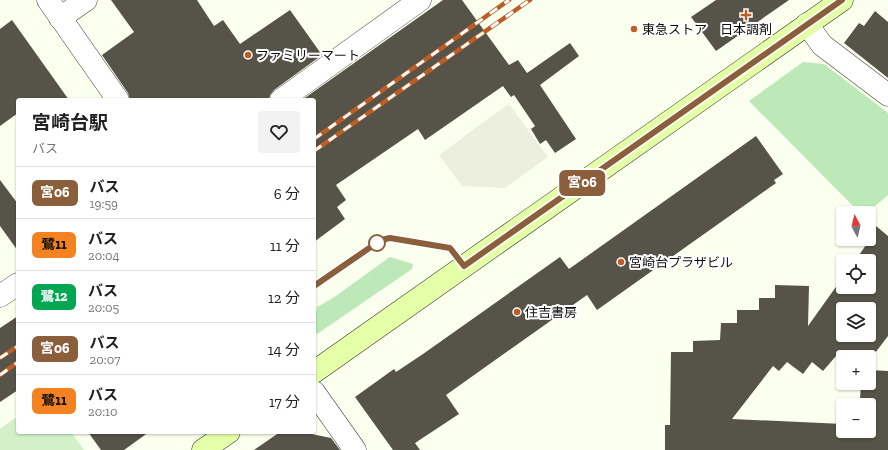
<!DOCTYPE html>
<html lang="ja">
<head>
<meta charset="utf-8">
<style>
	:root { --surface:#fff; --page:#f2f2f2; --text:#222; --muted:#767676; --line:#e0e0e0 }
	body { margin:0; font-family:"Zilla Slab","Noto Sans JP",serif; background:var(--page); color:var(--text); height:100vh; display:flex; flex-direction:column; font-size:15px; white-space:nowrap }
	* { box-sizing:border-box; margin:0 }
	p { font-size:13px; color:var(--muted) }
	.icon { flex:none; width:22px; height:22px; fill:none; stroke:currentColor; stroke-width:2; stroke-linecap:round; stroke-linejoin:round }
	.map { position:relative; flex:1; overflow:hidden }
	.drawer { position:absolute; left:16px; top:98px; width:300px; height:336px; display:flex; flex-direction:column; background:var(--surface); border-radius:4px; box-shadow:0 1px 3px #0004 }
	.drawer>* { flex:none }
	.badge { padding:0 8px; border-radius:6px; font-size:14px; line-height:26px }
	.needle { width:26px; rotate:353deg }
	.buttons { position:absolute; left:836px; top:206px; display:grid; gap:8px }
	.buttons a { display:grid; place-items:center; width:40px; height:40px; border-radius:4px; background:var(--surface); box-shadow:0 1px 3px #0004; font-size:20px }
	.map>.badge { position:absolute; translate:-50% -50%; box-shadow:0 0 0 2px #fff }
	.round { display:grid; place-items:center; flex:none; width:42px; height:42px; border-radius:4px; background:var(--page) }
	.headline { display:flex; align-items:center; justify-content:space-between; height:68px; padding:0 16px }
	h1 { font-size:19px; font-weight:700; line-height:30px }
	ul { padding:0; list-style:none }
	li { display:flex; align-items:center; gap:12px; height:52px; padding:0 16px; border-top:1px solid var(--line) }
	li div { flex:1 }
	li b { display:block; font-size:15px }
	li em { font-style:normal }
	li .badge { min-width:44px; font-weight:700; text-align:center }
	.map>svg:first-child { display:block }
	.green { fill:#bce9b7 }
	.pitch { fill:#d2f1c9 }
	.plaza { fill:#ecefdd }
	.building { fill:#565349; fill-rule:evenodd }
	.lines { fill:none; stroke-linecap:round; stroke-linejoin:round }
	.street-casing { stroke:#404040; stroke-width:23 }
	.secondary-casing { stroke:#2f2f2f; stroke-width:23 }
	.street { stroke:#fff; stroke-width:22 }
	.secondary { stroke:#e4ffa8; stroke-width:22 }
	.rail-casing { stroke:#be5d24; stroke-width:4.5 }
	.rail { stroke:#fff; stroke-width:3; stroke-dasharray:9; stroke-linecap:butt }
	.line-casing { stroke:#fff; stroke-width:9 }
	.line { stroke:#8b5e3c; stroke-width:6 }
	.poi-dot { fill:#be5d24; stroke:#fff; stroke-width:1.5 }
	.stop-dot { fill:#fff; stroke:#8b5e3c; stroke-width:2 }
	.labels { text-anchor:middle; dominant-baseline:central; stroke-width:4; stroke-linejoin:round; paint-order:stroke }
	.poi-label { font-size:13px; fill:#0d0d0d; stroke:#fff; text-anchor:start }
</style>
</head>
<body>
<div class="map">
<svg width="888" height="450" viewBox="0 0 888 450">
	<rect width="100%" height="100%" fill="#fbffed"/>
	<g class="green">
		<path d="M803,62L824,64L888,113V195L867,213H860L749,101Z"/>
		<path d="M390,257L413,264L412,269L317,334L314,329L317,307L333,298Z"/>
	</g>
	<path class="pitch" d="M18,416V432H71L84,450H0V429Z"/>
	<path class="plaza" d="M509,104L548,157L505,188L462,186L439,155L496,113Z"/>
	<g class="building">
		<path d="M111,0H197L214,26L223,20L240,44L290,10L322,55L274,90L270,95L269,100H130L128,93L102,55L134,32Z"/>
		<path d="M443,0H462L509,65L518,60L527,73L570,43L579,56L540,85L576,139L555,153L546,140L540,144L531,129L535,126L514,95L511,97L503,86L425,140L418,129L336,185L346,200L337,207L345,219L314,242V100H302Z"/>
		<path d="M716,0H789L716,51L691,17Z"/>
		<path d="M875,11L888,22V78L844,43L859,23L864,26Z"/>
		<path d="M12,20L69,100H18V113L0,126V29Z"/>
		<path d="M756,136L783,174L774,180L776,183L597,310L587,295L446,395L459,414L415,443L420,450H393L355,397L394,369L396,372L423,354L560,257L569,269Z"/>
		<path d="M0,180L18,204V251L0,226Z"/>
		<path d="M876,226L888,236V336L869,361V357H843V362L836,356L823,371L812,362L803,374L787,362L779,371L773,366L732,419L843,424V431H869V412H876L869,407V405H867L860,400L861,383H869V370L888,371V450H665V425H670L671,352H693V341L720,340L721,323H737V310H759V298H775V285L809,286L808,326L843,277V287H869V261H855L866,245L863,243L866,239H869V235ZM843,309H869V335H843Z"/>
		<path d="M18,316V390L0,402V328Z"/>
		<path d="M88,432H149L124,450H101Z"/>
		<path d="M280,432H302L331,438L340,450H254Z"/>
	</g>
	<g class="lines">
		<defs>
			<g id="street">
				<path d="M48,0L118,100"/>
				<path d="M60,18L86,0"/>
				<path d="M807,24L822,45L888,95"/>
				<path d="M281,100L420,0"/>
				<path d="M0,296L18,284"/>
				<path d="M314,392L355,450"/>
			</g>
			<g id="secondary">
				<path d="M314,372L842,0"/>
				<path d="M203,450L229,432"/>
			</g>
		</defs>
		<use href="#street" class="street-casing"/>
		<use href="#secondary" class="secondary-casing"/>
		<use href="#street" class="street"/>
		<use href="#secondary" class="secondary"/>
		<defs>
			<g id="rail">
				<path d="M314,139L509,0"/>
				<path d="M314,151L530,0"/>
				<path d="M0,358L18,346"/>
				<path d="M0,375L18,362"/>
			</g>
		</defs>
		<use href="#rail" class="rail-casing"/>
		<use href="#rail" class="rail"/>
	</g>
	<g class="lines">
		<defs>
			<path id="line" d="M314,286L381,240L390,238L450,248L464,266L842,0"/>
		</defs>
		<use href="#line" class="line-casing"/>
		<use href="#line" class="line"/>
	</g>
	<g class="poi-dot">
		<path d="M744 9h4v4h4v4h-4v4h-4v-4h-4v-4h4z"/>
		<circle cx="634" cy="29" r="4"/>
		<circle cx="248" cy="55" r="4"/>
		<circle cx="621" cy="262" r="4"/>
		<circle cx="517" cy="312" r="4"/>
	</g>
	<circle class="stop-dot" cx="377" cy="243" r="8"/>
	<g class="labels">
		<g class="poi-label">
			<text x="642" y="29">東急ストア</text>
			<text x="746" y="29" text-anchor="middle">日本調剤</text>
			<text x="256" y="55">ファミリーマート</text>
			<text x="629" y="262">宮崎台プラザビル</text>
			<text x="525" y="312">住吉書房</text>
		</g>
	</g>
</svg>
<div class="buttons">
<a><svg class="needle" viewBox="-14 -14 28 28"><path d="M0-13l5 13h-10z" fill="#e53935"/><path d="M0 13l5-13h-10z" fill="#767676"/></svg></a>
<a><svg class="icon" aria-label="locate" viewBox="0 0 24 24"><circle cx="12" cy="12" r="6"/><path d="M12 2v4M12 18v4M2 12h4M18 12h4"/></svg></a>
<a><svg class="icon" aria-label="layers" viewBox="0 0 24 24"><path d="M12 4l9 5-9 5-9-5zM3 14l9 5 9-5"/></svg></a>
<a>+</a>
<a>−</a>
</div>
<b class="badge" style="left:582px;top:183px;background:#8b5e3c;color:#fff">宮06</b>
<section class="drawer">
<div class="headline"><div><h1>宮崎台駅</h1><p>バス</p></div><a class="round"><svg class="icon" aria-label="heart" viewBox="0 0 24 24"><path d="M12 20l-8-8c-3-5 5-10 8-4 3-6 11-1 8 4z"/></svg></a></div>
<ul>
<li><span class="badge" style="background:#8b5e3c;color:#fff">宮06</span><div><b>バス</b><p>19:59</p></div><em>6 分</em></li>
<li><span class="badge" style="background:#f58220;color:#111">鷺11</span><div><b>バス</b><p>20:04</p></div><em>11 分</em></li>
<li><span class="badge" style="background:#00a651;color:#fff">鷺12</span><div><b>バス</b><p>20:05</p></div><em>12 分</em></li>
<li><span class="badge" style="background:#8b5e3c;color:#fff">宮06</span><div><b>バス</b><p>20:07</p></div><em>14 分</em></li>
<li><span class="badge" style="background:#f58220;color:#111">鷺11</span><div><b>バス</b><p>20:10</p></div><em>17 分</em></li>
</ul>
</section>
</div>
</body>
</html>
